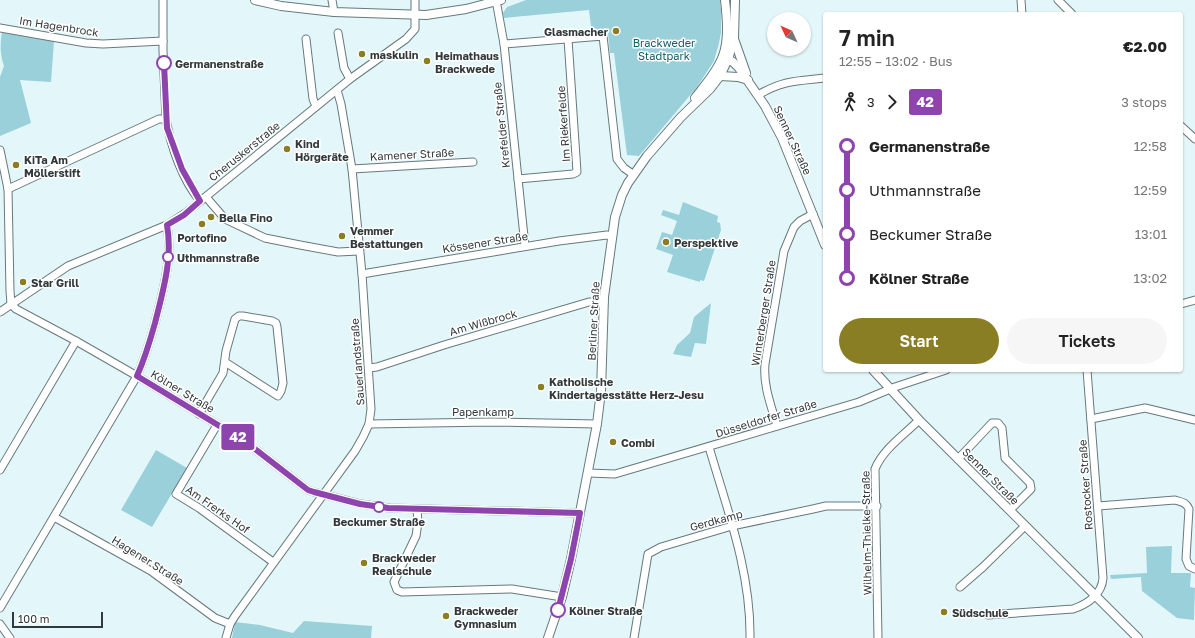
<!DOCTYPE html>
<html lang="en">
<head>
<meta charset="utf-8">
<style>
	:root { --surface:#fff; --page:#f6f6f6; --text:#222; --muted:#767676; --accent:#8a7e24 }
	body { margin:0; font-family:"Golos Text",sans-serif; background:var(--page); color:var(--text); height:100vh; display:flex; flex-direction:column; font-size:15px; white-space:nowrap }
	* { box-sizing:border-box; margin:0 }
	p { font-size:13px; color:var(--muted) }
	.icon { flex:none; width:22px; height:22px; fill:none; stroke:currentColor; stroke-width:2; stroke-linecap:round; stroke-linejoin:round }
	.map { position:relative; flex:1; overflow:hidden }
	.drawer { position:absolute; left:823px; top:12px; width:360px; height:360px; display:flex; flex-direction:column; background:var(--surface); border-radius:4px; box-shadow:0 1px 3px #0004 }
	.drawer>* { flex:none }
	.badge { padding:0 8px; border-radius:3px; font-size:14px; line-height:26px }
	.needle { width:26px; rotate:314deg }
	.buttons { position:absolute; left:767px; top:12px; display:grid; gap:8px }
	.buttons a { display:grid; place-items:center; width:44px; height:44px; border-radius:50%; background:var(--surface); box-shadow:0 1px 3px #0004; font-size:20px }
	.scale { position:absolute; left:12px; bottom:10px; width:91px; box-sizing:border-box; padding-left:4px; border:2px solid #31393b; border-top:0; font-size:11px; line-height:14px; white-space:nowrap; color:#31393b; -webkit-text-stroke:3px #fff; paint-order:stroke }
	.map>.badge { position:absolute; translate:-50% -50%; box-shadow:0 0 0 2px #fff }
	.legs { display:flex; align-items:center; gap:6px; height:44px; padding:0 16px; font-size:13px }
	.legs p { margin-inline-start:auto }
	.summary { display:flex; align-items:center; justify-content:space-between; height:68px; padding:0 16px }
	h1 { font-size:22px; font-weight:600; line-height:30px }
	.primary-button { display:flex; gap:8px; margin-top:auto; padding:8px 16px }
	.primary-button a { flex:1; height:46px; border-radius:24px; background:var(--accent); color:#fff; font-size:16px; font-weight:600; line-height:46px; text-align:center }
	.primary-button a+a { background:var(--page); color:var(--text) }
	ul { padding:0 16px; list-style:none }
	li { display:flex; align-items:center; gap:14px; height:44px; font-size:15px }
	li i { display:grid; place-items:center; width:6px; height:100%; margin:0 5px; background:currentColor }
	li i::after { content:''; width:10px; height:10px; margin:-5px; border:3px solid; border-radius:50%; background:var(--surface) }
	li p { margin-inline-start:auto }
	li:first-child i { background:linear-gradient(#0000 50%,currentColor 0) }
	li:last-child i { background:linear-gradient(currentColor 50%,#0000 0) }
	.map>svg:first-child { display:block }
	.green { fill:#99d0da }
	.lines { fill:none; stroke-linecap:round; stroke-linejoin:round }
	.minor-casing { stroke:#67797c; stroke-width:9 }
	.tertiary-casing { stroke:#67797c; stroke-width:10 }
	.minor { stroke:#fff; stroke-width:7 }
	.tertiary { stroke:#fff; stroke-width:8 }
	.line-1-casing { stroke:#fff; stroke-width:9 }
	.line-1 { stroke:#8e44ad; stroke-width:6 }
	.poi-dot { fill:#8a7e24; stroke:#fff; stroke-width:1.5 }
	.stop-1-dot { fill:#fff; stroke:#8e44ad; stroke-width:2 }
	.labels { text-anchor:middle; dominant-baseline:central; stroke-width:3; stroke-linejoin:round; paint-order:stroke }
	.street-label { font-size:11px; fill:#31393b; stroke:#fff }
	.poi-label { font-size:11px; font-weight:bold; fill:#31393b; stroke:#fff; text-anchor:start }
	.park-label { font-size:11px; fill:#125b66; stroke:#fff }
	.stop-label { font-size:11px; font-weight:bold; fill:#31393b; stroke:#fff; text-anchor:start }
</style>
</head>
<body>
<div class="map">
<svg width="1195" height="638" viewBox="0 0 1195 638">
	<rect width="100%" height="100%" fill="#e3f7fb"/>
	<g class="green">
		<path d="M526,0H720L721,10V32L719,43L714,61L697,87L639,156L627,155L614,53H610L608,33L592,34L589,10L504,18L503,13L507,7Z"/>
		<path d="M2,32L54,41L51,82L20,80L31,123L0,136V77L4,66C0,55 0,44 2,32Z"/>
		<path d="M683,202L718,216L717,222L720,223L721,230L704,281L700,280V282L667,272L673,255L656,249L662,232L672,235L677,221L661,215L663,210L679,215Z"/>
		<path d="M711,303L706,344L695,343L691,357L673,354L677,345L690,333L694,317Z"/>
		<path d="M156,450L187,468L152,527L121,510Z"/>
		<path d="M1172,546L1171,573H1191L1190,587L1195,588L1194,620L1177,618L1142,591L1141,577L1111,579L1110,575L1147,573L1146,547Z"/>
		<path d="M304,621L372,626L371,638H232L235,622L260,625L293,633Z"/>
	</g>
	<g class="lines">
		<defs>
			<g id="minor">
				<path d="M163,0V51L166,119C171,147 182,179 200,201"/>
				<path d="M332,0L334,12"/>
				<path d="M496,0L504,44L525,246"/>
				<path d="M1021,0L1022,14"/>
				<path d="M1058,0L1072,14"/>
				<path d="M0,28L86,43L103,44L163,41"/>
				<path d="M338,33L344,68L350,79"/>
				<path d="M306,39L313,99L316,106"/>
				<path d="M504,44L603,36L617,159L624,168L634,175"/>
				<path d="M758,95C783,80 797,81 825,78"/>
				<path d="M1181,126L1195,139"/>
				<path d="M0,150L8,189L10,291L11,304"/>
				<path d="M352,169L473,162"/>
				<path d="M518,179L573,174L577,172L568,39"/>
				<path d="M8,189L159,119H166"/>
				<path d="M206,197L225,219L265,238L300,245L338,252L359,251"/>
				<path d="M362,274L559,241L607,235L611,236"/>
				<path d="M11,304L16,309L76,341L137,376L246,442L308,490L314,492L361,504L389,508L580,513"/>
				<path d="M1181,304L1195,300"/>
				<path d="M0,312L68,266L167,225L187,212L350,79L406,39L415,29V0"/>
				<path d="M369,368L377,367L444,345L589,302H604"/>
				<path d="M199,414L223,373L226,351L235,319L239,316H243L272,321L276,323L277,327L283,383L281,391L278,396L225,362"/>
				<path d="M1091,419L1145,408L1195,420"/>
				<path d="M369,424L491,422L597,424"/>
				<path d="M217,425L176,494L199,508L273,562"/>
				<path d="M777,426C771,405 763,386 765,364L784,251L794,227L800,221L813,214"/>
				<path d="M709,447C727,509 751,572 750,638"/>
				<path d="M958,459L992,423H998L1002,428L1005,458L1030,483L1031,489L1010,510"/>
				<path d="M0,470L76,341"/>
				<path d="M588,473L615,474L859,402L895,387L946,370"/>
				<path d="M1098,506L1175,500C1181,502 1186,502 1189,509L1186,559L1189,566L1195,569"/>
				<path d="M417,509L418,522L416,536L394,582L397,590L402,592L512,589L562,597"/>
				<path d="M54,517L151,571L215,618L230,624"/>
				<path d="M960,587L983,567L1025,526"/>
				<path d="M0,608L137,376C145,358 150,341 155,323C163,291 173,257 167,225"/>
				<path d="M988,615L1073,609C1088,604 1102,594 1103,578L1087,370"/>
				<path d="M0,624L10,638"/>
				<path d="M226,638L230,624L235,616L355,451L363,437L369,424L371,409L362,274L352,169L341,104L337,90"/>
				<path d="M634,638L648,554L661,547L732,526L813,509L826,506H877"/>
				<path d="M878,638L875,469C883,449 904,435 919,420"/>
			</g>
			<g id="tertiary">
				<path d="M255,0L281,6L334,12L426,15L466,9L501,0"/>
				<path d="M734,39L746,73"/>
				<path d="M723,56L733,62L739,68L765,106L782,138L825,245"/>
				<path d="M720,76L738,77L748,80"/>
				<path d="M695,98C705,85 717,72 723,56C729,39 727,18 725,0"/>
				<path d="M873,370L919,420L1138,638"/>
				<path d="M548,638L562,597L571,559L597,424L601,391L604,297L615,217L622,195L628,183L647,156L681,117L710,89L720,76L728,59L734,39L735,0"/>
			</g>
		</defs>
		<use href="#minor" class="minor-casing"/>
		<use href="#tertiary" class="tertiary-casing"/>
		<use href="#minor" class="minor"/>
		<use href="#tertiary" class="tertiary"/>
	</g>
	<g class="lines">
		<defs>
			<path id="line-1" d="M164,63L167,128L182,169L200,201L184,215L167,225C173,258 163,291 155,323C150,341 145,358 137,376L246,442L308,490L314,492L360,504L388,508L580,513L571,559L558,610"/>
		</defs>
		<use href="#line-1" class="line-1-casing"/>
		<use href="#line-1" class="line-1"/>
	</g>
	<g class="poi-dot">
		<circle cx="616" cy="31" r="4"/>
		<circle cx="362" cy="54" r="4"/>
		<circle cx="427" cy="61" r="4"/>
		<circle cx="287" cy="149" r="4"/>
		<circle cx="16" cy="165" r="4"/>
		<circle cx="211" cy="217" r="4"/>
		<circle cx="202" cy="224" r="4"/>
		<circle cx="342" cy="236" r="4"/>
		<circle cx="666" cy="242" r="4"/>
		<circle cx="23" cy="282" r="4"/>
		<circle cx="541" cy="387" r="4"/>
		<circle cx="613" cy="442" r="4"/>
		<circle cx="364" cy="563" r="4"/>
		<circle cx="944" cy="612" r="4"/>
		<circle cx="446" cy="616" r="4"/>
	</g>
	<g class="stop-1-dot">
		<circle cx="164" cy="63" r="7"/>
		<circle cx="168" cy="257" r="5"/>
		<circle cx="379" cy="507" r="5"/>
		<circle cx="558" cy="610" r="7"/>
	</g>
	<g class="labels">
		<g class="street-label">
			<text transform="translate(59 26) rotate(9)">Im Hagenbrock</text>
			<text transform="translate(563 124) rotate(-94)">Im Riekerfelde</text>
			<text transform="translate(501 125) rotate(-96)">Krefelder Straße</text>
			<text transform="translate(793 140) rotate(65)">Senner Straße</text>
			<text transform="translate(244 151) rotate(-39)">Cheruskerstraße</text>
			<text transform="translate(412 154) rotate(-3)">Kamener Straße</text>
			<text transform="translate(485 242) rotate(-9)">Kössener Straße</text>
			<text transform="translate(763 313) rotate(-81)">Winterberger Straße</text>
			<text transform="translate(593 321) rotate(-87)">Berliner Straße</text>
			<text transform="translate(483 322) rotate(-16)">Am Wißbrock</text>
			<text transform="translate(357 362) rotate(-94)">Sauerlandstraße</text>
			<text transform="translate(183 391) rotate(31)">Kölner Straße</text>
			<text x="483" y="411">Papenkamp</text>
			<text transform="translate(766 418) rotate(-17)">Düsseldorfer Straße</text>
			<text transform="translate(991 476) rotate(45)">Senner Straße</text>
			<text transform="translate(1085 485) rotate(-94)">Rostocker Straße</text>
			<text transform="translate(218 509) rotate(35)">Am Frerks Hof</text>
			<text transform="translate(716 520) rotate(-15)">Gerdkamp</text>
			<text transform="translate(866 533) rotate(-91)">Wilhelm-Thielke-Straße</text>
			<text transform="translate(148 560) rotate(32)">Hagener Straße</text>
		</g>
		<g class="poi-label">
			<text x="608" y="31" text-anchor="end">Glasmacher</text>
			<text x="370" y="54">maskulin</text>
			<text x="435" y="55">Heimathaus<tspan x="435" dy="13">Brackwede</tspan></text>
			<text x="295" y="143">Kind<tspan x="295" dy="13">Hörgeräte</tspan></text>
			<text x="24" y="159">KiTa Am<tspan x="24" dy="13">Möllerstift</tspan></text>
			<text x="219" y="217">Bella Fino</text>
			<text x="350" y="230">Vemmer<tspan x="350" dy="13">Bestattungen</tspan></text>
			<text x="202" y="237" text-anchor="middle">Portofino</text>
			<text x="674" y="242">Perspektive</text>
			<text x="31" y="282">Star Grill</text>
			<text x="549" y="381">Katholische<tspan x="549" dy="13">Kindertagesstätte Herz-Jesu</tspan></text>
			<text x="621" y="442">Combi</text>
			<text x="372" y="557">Brackweder<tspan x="372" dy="13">Realschule</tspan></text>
			<text x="454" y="610">Brackweder<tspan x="454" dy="13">Gymnasium</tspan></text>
			<text x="952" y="612">Südschule</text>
		</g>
		<g class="park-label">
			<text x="664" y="42">Brackweder<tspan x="664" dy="13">Stadtpark</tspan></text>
		</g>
		<g class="stop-label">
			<text x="175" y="63">Germanenstraße</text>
			<text x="177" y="257">Uthmannstraße</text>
			<text x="379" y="521" text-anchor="middle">Beckumer Straße</text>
			<text x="569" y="610">Kölner Straße</text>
		</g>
	</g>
</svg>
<div class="buttons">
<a><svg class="needle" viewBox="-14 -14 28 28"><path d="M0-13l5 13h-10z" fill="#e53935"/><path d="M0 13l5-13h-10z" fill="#767676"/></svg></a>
</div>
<div class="scale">100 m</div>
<b class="badge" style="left:238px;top:437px;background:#8e44ad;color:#fff">42</b>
<section class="drawer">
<div class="summary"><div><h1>7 min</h1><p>12:55 – 13:02 · Bus</p></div><b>€2.00</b></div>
<div class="legs"><svg class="icon" aria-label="walk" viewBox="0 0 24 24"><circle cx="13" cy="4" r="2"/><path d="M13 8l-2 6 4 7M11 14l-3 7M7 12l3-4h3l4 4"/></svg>3<svg class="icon" aria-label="forward" viewBox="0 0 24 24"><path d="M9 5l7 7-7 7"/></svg><b class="badge" style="background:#8e44ad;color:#fff">42</b><p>3 stops</p></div>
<ul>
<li><i style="color:#8e44ad"></i><b>Germanenstraße</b><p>12:58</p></li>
<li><i style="color:#8e44ad"></i><span>Uthmannstraße</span><p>12:59</p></li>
<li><i style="color:#8e44ad"></i><span>Beckumer Straße</span><p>13:01</p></li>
<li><i style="color:#8e44ad"></i><b>Kölner Straße</b><p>13:02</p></li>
</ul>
<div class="primary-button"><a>Start</a><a>Tickets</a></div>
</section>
</div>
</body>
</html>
